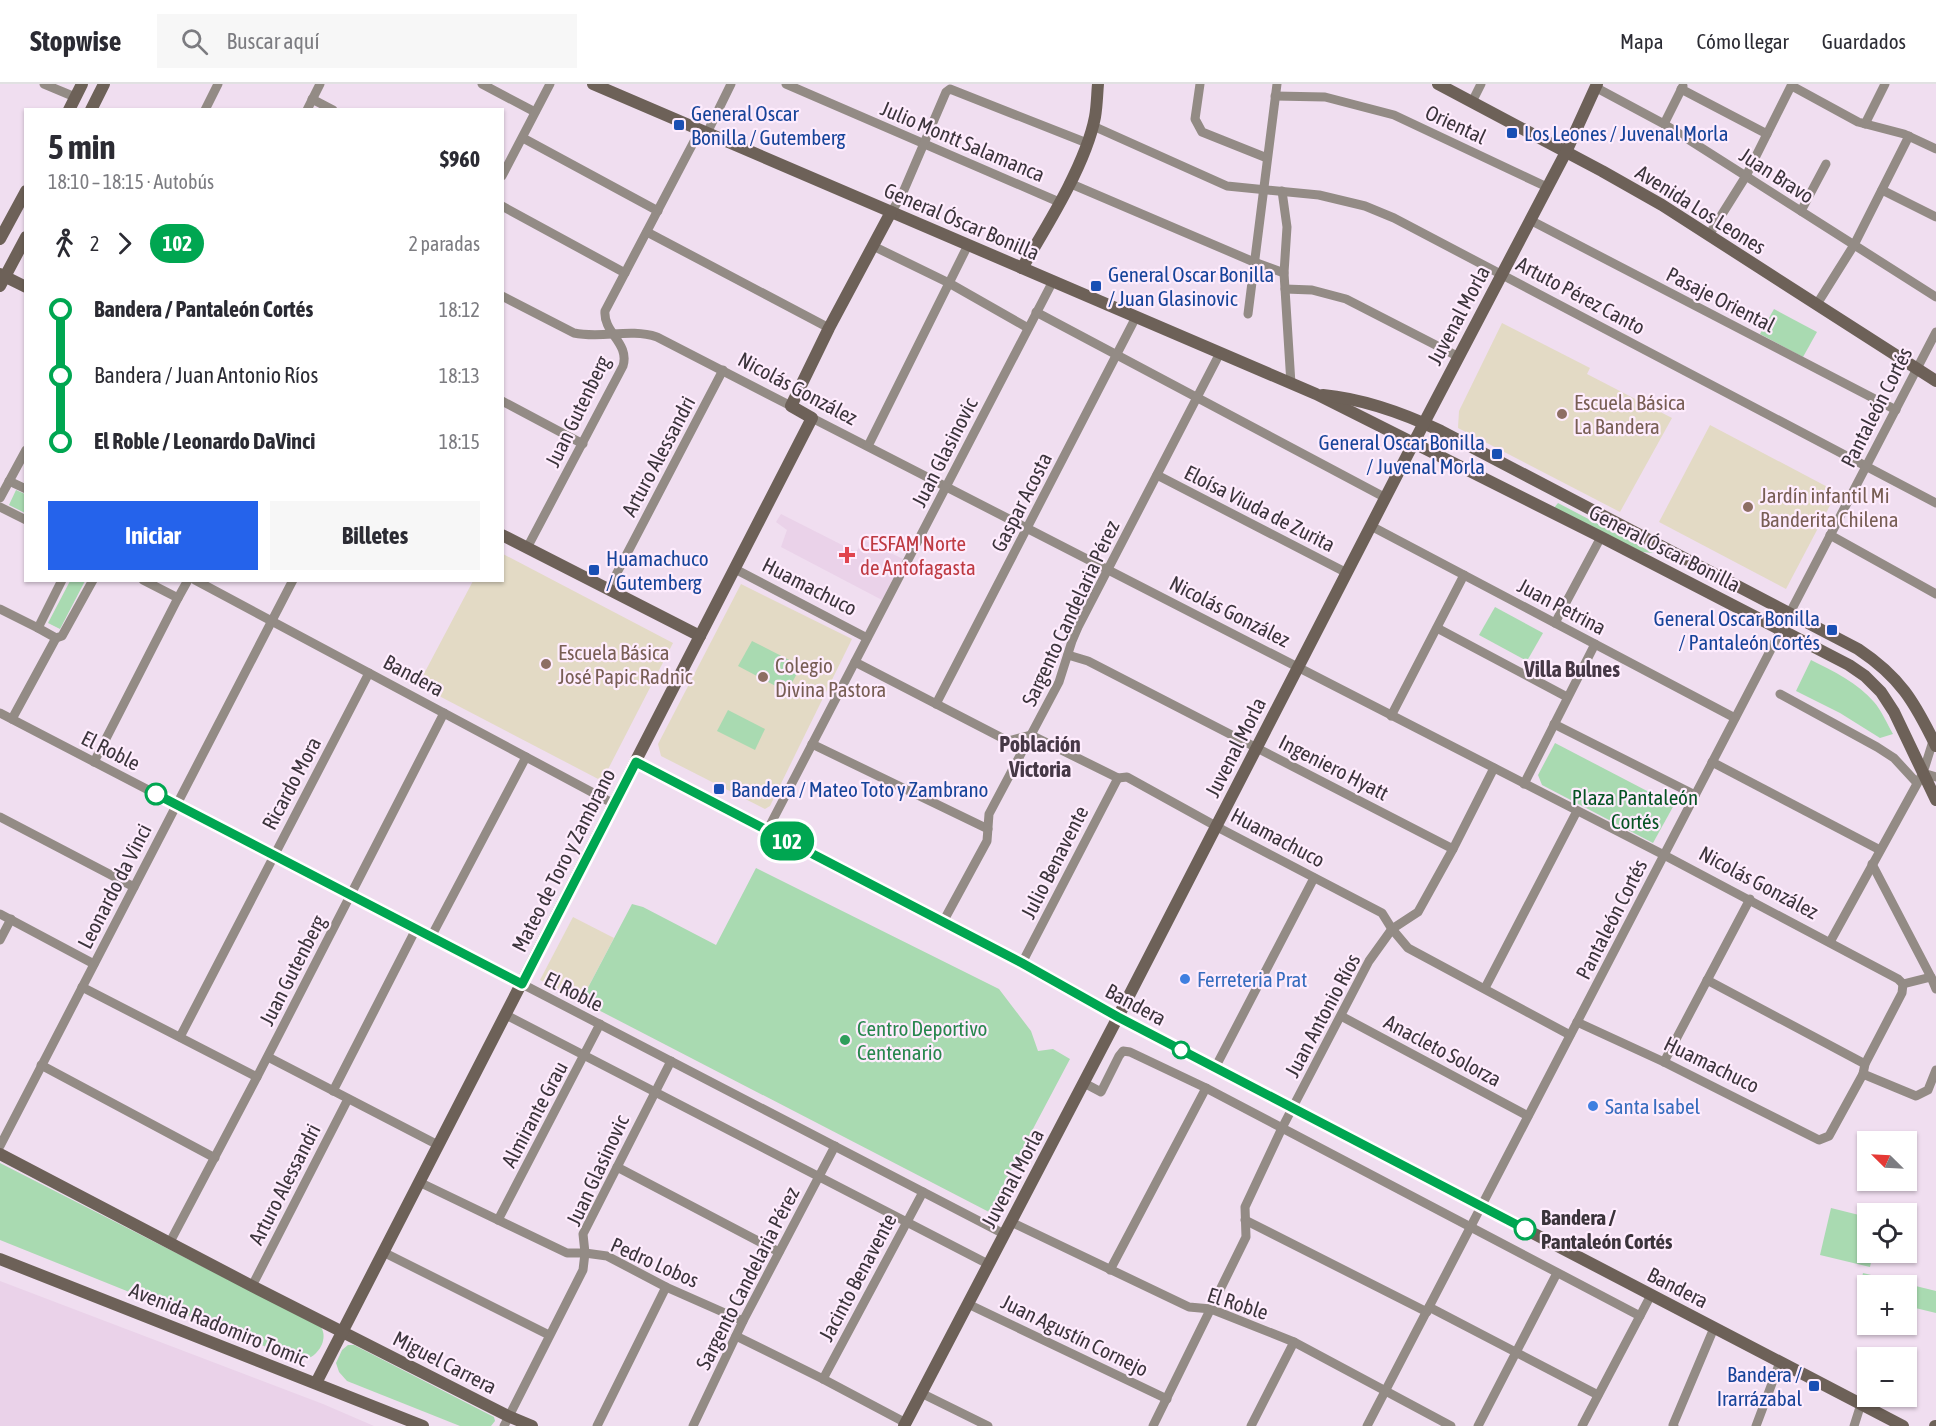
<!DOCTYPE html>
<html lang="es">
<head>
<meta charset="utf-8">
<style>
	:root { --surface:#fff; --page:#f7f7f7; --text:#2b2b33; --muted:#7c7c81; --line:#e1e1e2; --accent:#2563eb }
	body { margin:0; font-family:"Asap Condensed",sans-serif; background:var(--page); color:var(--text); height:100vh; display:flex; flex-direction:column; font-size:22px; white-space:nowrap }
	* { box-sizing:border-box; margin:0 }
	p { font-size:20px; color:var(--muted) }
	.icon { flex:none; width:33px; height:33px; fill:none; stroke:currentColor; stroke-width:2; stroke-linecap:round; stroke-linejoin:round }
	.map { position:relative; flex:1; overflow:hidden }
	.side { position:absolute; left:24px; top:24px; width:480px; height:474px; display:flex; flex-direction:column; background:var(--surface); border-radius:0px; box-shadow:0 2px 4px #0004 }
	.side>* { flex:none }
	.badge { padding:0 12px; border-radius:20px; font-size:21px; line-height:39px }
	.needle { width:39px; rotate:294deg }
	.controls { position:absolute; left:1857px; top:1047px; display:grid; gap:12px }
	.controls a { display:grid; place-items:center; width:60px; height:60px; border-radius:0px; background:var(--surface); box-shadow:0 2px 4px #0004; font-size:30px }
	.map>.badge { position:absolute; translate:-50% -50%; box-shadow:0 0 0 3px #fff }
	.legs { display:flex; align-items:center; gap:9px; height:66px; padding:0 24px; font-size:20px }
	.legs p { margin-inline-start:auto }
	.overview { display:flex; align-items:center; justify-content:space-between; height:102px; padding:0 24px }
	h1 { font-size:33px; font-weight:700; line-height:45px }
	.cta { display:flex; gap:12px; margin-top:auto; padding:12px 24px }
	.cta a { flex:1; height:69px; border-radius:0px; background:var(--accent); color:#fff; font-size:24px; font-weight:700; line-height:69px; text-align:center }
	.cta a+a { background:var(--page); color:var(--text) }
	ul { padding:0 24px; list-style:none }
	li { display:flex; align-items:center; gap:21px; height:66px; font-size:22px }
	li i { display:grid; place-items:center; width:9px; height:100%; margin:0 8px; background:currentColor }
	li i::after { content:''; width:15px; height:15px; margin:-8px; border:4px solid; border-radius:50%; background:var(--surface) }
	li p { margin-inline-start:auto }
	li:first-child i { background:linear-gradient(#0000 50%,currentColor 0) }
	li:last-child i { background:linear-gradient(currentColor 50%,#0000 0) }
	header { display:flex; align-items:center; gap:36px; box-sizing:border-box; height:84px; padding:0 30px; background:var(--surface); border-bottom:2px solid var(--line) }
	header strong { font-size:28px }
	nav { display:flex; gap:33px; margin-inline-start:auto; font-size:21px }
	.search { width:420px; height:54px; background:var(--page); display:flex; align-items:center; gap:15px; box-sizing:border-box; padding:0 21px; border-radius:0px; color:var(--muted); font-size:22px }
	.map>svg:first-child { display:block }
	.built { fill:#ead2e9 }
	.education { fill:#e3dac5 }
	.green { fill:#a9dab1 }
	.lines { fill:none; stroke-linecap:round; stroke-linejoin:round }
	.street { stroke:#938b85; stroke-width:9 }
	.secondary { stroke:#6d6158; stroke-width:12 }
	.line-1-casing { stroke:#fff; stroke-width:14 }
	.line-1 { stroke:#00a651; stroke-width:9 }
	.transit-dot { fill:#1a4fb4; stroke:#feecfd; stroke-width:2 }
	.education-dot { fill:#8d6e63; stroke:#feecfd; stroke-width:2 }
	.health-dot { fill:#e0444e; stroke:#feecfd; stroke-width:2 }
	.stop-1-dot { fill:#fff; stroke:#00a651; stroke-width:3 }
	.shop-dot { fill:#3f7fe0; stroke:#feecfd; stroke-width:2 }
	.leisure-dot { fill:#2e9e5b; stroke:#feecfd; stroke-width:2 }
	.labels { text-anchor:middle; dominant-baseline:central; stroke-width:4.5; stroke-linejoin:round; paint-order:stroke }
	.transit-label { font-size:21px; fill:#164399; stroke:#feecfd; text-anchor:start }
	.street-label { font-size:21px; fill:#3b343b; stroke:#feecfd }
	.education-label { font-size:21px; fill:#785e54; stroke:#feecfd; text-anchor:start }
	.health-label { font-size:21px; fill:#be3a42; stroke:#feecfd; text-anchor:start }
	.park-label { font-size:21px; fill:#055323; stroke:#feecfd }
	.shop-label { font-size:21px; fill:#366cbe; stroke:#feecfd; text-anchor:start }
	.leisure-label { font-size:21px; fill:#27864d; stroke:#feecfd; text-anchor:start }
	.stop-label { font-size:21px; font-weight:bold; fill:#3b343b; stroke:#feecfd; text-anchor:start }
	.neighbourhood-label { font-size:22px; font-weight:bold; fill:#463846; stroke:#feecfd }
</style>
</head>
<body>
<header>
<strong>Stopwise</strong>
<div class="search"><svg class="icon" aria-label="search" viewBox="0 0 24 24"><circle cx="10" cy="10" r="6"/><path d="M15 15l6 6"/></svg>Buscar aquí</div>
<nav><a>Mapa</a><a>Cómo llegar</a><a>Guardados</a></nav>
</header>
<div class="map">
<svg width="1936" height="1342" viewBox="0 0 1936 1342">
	<rect width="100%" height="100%" fill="#f0def0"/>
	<g class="built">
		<path d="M781,430L856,468L864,456L903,475L882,516L781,463L787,446L776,438Z"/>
		<path d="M0,1197L323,1320L374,1342H0Z"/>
	</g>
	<g class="education">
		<path d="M1502,239L1590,284L1587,290L1672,334L1620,428L1458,344L1459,327Z"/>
		<path d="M1710,341L1837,408L1786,505L1659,438Z"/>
		<path d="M503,470L673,559L602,697L418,601L473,497L502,496Z"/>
		<path d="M741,500L852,555L770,722L765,725L661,672L658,660Z"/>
		<path d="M573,833L614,854L581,917L540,896Z"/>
	</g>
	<g class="green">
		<path d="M1774,225L1817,248L1803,273L1760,250Z"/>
		<path d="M16,406L25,410V429L9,421Z"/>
		<path d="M1558,419L1653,469L1642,468L1554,424Z"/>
		<path d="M70,497H85L60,545L48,539Z"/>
		<path d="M1495,523L1543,549L1527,577L1479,551Z"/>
		<path d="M752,557L801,582L787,608L738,582Z"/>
		<path d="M1811,576C1833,587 1858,599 1874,618C1882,627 1887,640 1893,650L1880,654L1840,629L1796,607Z"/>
		<path d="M728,626L765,645L755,666L717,647Z"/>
		<path d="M1555,659L1674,721L1653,759L1542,701L1538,691Z"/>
		<path d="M756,784L999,905L1031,947L1038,967L1053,965L1070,975L989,1128L581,917L632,820L643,823L716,861Z"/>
		<path d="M0,1079L321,1243C330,1257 314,1280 296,1275L0,1156Z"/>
		<path d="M1831,1124L1867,1133L1868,1168L1873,1169L1870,1183L1820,1171Z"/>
		<path d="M1863,1189L1936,1207V1229L1907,1222L1906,1202H1868L1867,1213L1858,1211Z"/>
		<path d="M348,1261H354L494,1333L495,1337L491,1342H460L347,1297L339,1288L336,1279L342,1266Z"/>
	</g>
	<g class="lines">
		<g class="street">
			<path d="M44,0L75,13"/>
			<path d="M482,0L535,28"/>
			<path d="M786,0L1059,118"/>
			<path d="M1200,0L1195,35L1202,48L1267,74"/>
			<path d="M1792,2L1858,38L1904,50L1936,65"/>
			<path d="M1595,3L1664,40L1936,213"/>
			<path d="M1681,5L1767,50"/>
			<path d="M1275,12L1325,13L1394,31L1547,103"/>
			<path d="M312,15L333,26"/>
			<path d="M1472,18L1481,0"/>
			<path d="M205,26L218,0"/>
			<path d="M307,26L320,0"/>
			<path d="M1664,40L1683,2"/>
			<path d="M1865,40L1885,0"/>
			<path d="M1093,42L1227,102L1319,111L1365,122L1394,134L1936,419"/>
			<path d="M707,49L731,0"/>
			<path d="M523,54L658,127"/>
			<path d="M502,92L550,0"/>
			<path d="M1069,99L1254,178L1284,189"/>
			<path d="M1882,106L1936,133"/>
			<path d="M1282,107L1287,143L1284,189L1291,300"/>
			<path d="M502,122L625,189"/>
			<path d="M1801,127L1826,80"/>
			<path d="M891,128L901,113L946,8L950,5L1087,59"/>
			<path d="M1530,136L1896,326"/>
			<path d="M647,148L829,244"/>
			<path d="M1709,151L1746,92L1792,0"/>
			<path d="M873,162L949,199L1028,244"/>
			<path d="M1285,205L1312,206L1346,215L1459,273"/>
			<path d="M502,212L574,249C602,255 629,244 657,253L791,322"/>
			<path d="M1817,220L1854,161L1909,52"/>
			<path d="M1036,228L1386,414"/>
			<path d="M1248,230L1277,0"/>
			<path d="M502,317L583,360"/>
			<path d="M812,334L1664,771L1898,895L1903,900"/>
			<path d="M868,362L968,161"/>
			<path d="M1157,391L1347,489"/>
			<path d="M9,397L26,405"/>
			<path d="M0,414L26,366"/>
			<path d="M0,423L26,436"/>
			<path d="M1371,442L1735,634"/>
			<path d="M1830,451L1936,510"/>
			<path d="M527,464L623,282C630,259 603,249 605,227L700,46"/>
			<path d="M735,485L867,554"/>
			<path d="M143,496L178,514L188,496"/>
			<path d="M195,496L614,720"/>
			<path d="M608,506L723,286"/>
			<path d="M0,525L38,544"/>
			<path d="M1555,539L1601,453"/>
			<path d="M1437,544L1567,613"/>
			<path d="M56,554L62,552L93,496"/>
			<path d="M1068,571L1088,577L1453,765"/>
			<path d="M855,578L1008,657L1031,651L1118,694L1127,693L1223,746L1382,829L1392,845L1408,864L1570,951"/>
			<path d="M1780,610L1877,663L1894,674L1917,699"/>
			<path d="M936,620L1136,233"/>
			<path d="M0,629L1004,1150"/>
			<path d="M1391,632L1464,491"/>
			<path d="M12,635L56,554L38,544L62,496"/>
			<path d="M1554,640L1695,711"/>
			<path d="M1933,657L1923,689L1936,693"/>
			<path d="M812,660L988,745"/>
			<path d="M94,678L178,514"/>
			<path d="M1712,678L1880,766"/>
			<path d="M1524,700L1595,560"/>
			<path d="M0,733L134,803"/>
			<path d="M767,747L1053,197"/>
			<path d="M1872,780L1931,893L1936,905"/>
			<path d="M0,830L94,880"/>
			<path d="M943,838L987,757L989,730L1059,598L1072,557L1078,543L1220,269"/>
			<path d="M431,853L526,673"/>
			<path d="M0,856L11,835"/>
			<path d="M1830,858L1923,689"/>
			<path d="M1022,879L1118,694"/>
			<path d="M1707,896L1865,980"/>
			<path d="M1903,900L1931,893"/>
			<path d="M82,903L257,993"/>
			<path d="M1485,904L1577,727"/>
			<path d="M506,931L988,1180"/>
			<path d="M1341,932L1528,1032"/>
			<path d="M1577,938L1664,978L1819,1056L1829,1052L1863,990L1865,980L1902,909L1903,900"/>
			<path d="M180,953L369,589"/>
			<path d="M268,973L438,1061"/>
			<path d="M1664,978L1750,815"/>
			<path d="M41,981L215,1074"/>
			<path d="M1215,984L1314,794"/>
			<path d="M1863,990L1916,1012L1928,1006L1936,986"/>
			<path d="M1084,999L1101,1008L1119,972L1123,967L1130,968L1206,1004L1640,1232"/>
			<path d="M333,1007L416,845"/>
			<path d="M0,1062L293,496"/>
			<path d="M617,1083L779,1168"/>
			<path d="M419,1098L567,1169H585L607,1172L666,1203L743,1237"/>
			<path d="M498,1136L600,940"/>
			<path d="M1245,1136L1427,1228"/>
			<path d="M1011,1138L1189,1223L1211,1225L1294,1258L1451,1342"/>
			<path d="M170,1158L257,993L444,629"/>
			<path d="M383,1168L549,1251"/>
			<path d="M1110,1186L1206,1004"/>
			<path d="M252,1202L348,1015"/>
			<path d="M968,1220L1167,1315"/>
			<path d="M1429,1223L1598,1311"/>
			<path d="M736,1252L823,1295L906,1339"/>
			<path d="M823,1295L923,1108"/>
			<path d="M921,1309L988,1342"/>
			<path d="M504,1342L583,1186L585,1169L583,1150L671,977"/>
			<path d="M597,1342L666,1203"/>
			<path d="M693,1342L743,1237L835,1062"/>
			<path d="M1153,1342L1246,1153L1245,1123L1282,1044L1369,877L1392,845L1418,828L1453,765L1494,684"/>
			<path d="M1251,1342L1294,1258"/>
			<path d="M1367,1342L1936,248"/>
			<path d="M1478,1342L1557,1189"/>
			<path d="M1582,1342L1651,1211"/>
			<path d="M1674,1342L1673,1341L1714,1244"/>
			<path d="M1756,1342L1780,1278"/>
			<path d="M1854,1342L1861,1320"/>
		</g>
		<g class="secondary">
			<path d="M593,0L1316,310L1601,453L1849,581L1865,592L1881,608L1894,628L1936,716"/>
			<path d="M1438,0L1602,87L1662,121L1936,297"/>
			<path d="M69,26L82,0"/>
			<path d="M91,26L104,0"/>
			<path d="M0,155L26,107"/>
			<path d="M1022,184C1047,142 1086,80 1095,33C1097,22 1097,11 1098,0"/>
			<path d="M0,190L26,203"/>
			<path d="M0,202L26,153"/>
			<path d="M1323,311C1365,315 1403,329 1441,347L1858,565C1900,593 1914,617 1936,662"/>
			<path d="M502,451L700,552"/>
			<path d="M636,678L1022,879L1118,933L1903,1342"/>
			<path d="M0,1070L252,1202L508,1332L532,1342"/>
			<path d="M0,1175L423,1342"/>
			<path d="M316,1299L812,334L791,322L829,244L891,128"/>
			<path d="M904,1342L1118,933L1413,360L1566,68L1597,0"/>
			<path d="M1935,1342H1936"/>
		</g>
	</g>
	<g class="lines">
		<defs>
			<path id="line-1" d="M156,710L522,900L636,678L1022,879L1118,933L1525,1145"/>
		</defs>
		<use href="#line-1" class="line-1-casing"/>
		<use href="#line-1" class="line-1"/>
	</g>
	<g class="transit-dot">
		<rect x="673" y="35" width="12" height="12" rx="3"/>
		<rect x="1506" y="43" width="12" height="12" rx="3"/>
		<rect x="1090" y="196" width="12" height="12" rx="3"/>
		<rect x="1491" y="364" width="12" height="12" rx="3"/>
		<rect x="588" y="480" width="12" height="12" rx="3"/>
		<rect x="1826" y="540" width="12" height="12" rx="3"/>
		<rect x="713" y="699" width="12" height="12" rx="3"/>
		<rect x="1808" y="1296" width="12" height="12" rx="3"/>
	</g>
	<g class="education-dot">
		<circle cx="1562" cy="330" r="6"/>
		<circle cx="1748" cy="423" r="6"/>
		<circle cx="546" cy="580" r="6"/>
		<circle cx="763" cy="593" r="6"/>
	</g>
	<path class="health-dot" d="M844 462h6v6h6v6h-6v6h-6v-6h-6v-6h6z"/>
	<g class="stop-1-dot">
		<circle cx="156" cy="710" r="10"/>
		<circle cx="1181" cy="966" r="8"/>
		<circle cx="1525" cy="1145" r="10"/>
	</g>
	<g class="shop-dot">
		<circle cx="1185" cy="895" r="6"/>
		<circle cx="1593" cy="1022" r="6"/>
	</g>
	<circle class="leisure-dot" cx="845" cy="956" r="6"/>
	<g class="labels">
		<g class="transit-label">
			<text x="691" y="29">General Oscar<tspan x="691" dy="24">Bonilla / Gutemberg</tspan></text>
			<text x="1524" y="49">Los Leones / Juvenal Morla</text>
			<text x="1108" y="190">General Oscar Bonilla<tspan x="1108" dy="24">/ Juan Glasinovic</tspan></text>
			<text x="1485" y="358" text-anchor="end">General Oscar Bonilla<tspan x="1485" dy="24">/ Juvenal Morla</tspan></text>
			<text x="606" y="474">Huamachuco<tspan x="606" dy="24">/ Gutemberg</tspan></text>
			<text x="1820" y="534" text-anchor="end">General Oscar Bonilla<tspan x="1820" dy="24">/ Pantaleón Cortés</tspan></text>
			<text x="731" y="705">Bandera / Mateo Toto y Zambrano</text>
			<text x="1802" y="1290" text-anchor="end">Bandera /<tspan x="1802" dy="24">Irarrázabal</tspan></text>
		</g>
		<g class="street-label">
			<text transform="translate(1456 40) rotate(25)">Oriental</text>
			<text transform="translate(963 57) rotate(23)">Julio Montt Salamanca</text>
			<text transform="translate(1777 91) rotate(33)">Juan Bravo</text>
			<text transform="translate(1701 125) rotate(32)">Avenida Los Leones</text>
			<text transform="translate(962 137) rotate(23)">General Óscar Bonilla</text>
			<text transform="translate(1581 211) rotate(28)">Artuto Pérez Canto</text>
			<text transform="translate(1721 215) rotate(27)">Pasaje Oriental</text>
			<text transform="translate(1458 231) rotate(-62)">Juvenal Morla</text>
			<text transform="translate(798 304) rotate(28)">Nicolás González</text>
			<text transform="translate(1876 323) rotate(-63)">Pantaleón Cortés</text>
			<text transform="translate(577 327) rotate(-64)">Juan Gutenberg</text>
			<text transform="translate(944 368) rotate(-63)">Juan Glasinovic</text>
			<text transform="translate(658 372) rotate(-62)">Arturo Alessandri</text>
			<text transform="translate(1021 418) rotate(-63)">Gaspar Acosta</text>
			<text transform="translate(1260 424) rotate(27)">Eloísa Viuda de Zurita</text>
			<text transform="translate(1665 464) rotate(27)">General Óscar Bonilla</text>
			<text transform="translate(810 502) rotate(27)">Huamachuco</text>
			<text transform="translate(1562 522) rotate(28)">Juan Petrina</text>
			<text transform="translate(1230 527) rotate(27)">Nicolás González</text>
			<text transform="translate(1070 529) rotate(-65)">Sargento Candelaria Pérez</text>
			<text transform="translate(414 591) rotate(28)">Bandera</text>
			<text transform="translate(1235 663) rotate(-63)">Juvenal Morla</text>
			<text transform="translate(111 666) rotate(27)">El Roble</text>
			<text transform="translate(1334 683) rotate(27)">Ingeniero Hyatt</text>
			<text transform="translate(291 699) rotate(-62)">Ricardo Mora</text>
			<text transform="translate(1278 753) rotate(28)">Huamachuco</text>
			<text transform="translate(563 776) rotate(-63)">Mateo de Toro y Zambrano</text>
			<text transform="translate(1054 778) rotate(-63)">Julio Benavente</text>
			<text transform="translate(1759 798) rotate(28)">Nicolás González</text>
			<text transform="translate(114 802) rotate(-63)">Leonardo da Vinci</text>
			<text transform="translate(1611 835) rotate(-63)">Pantaleón Cortés</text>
			<text transform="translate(292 886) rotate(-63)">Juan Gutenberg</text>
			<text transform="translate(574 907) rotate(27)">El Roble</text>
			<text transform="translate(1136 920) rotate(28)">Bandera</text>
			<text transform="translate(1322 931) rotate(-62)">Juan Antonio Ríos</text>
			<text transform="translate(1443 966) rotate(28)">Anacleto Solorza</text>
			<text transform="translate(1712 980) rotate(26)">Huamachuco</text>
			<text transform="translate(534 1030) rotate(-62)">Almirante Grau</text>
			<text transform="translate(597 1086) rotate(-65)">Juan Glasinovic</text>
			<text transform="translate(1012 1094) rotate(-62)">Juvenal Morla</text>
			<text transform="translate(284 1100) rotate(-63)">Arturo Alessandri</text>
			<text transform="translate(655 1178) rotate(24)">Pedro Lobos</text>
			<text transform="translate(857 1193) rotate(-62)">Jacinto Benavente</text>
			<text transform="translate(747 1194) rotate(-63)">Sargento Candelaria Pérez</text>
			<text transform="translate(1678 1203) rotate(27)">Bandera</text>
			<text transform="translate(1238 1219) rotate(18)">El Roble</text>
			<text transform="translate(219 1240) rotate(22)">Avenida Radomiro Tomic</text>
			<text transform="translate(1075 1251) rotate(26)">Juan Agustín Cornejo</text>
			<text transform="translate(445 1278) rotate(27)">Miguel Carrera</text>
		</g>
		<g class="education-label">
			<text x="1574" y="318">Escuela Básica<tspan x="1574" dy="24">La Bandera</tspan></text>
			<text x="1760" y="411">Jardín infantil Mi<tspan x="1760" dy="24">Banderita Chilena</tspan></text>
			<text x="558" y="568">Escuela Básica<tspan x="558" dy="24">José Papic Radnic</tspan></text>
			<text x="775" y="581">Colegio<tspan x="775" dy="24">Divina Pastora</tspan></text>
		</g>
		<g class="health-label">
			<text x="860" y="459">CESFAM Norte<tspan x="860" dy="24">de Antofagasta</tspan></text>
		</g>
		<g class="park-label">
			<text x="1635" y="713">Plaza Pantaleón<tspan x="1635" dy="24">Cortés</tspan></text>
		</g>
		<g class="shop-label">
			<text x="1197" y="895">Ferreteria Prat</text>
			<text x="1605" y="1022">Santa Isabel</text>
		</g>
		<g class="leisure-label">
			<text x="857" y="944">Centro Deportivo<tspan x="857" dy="24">Centenario</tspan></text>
		</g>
		<g class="stop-label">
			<text x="1541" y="1133">Bandera /<tspan x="1541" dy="24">Pantaleón Cortés</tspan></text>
		</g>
		<g class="neighbourhood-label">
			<text x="1572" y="585">Villa Bulnes</text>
			<text x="1040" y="660">Población<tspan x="1040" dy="25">Victoria</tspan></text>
		</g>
	</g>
</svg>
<div class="controls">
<a><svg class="needle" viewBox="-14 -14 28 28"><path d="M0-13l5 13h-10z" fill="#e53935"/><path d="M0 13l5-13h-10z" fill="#7c7c81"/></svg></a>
<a><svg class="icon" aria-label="locate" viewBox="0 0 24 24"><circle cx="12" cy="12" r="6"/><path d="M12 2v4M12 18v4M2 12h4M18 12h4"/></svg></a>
<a>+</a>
<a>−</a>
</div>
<b class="badge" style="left:787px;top:757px;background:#00a651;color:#fff">102</b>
<section class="side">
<div class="overview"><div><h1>5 min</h1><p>18:10 – 18:15 · Autobús</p></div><b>$960</b></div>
<div class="legs"><svg class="icon" aria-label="walk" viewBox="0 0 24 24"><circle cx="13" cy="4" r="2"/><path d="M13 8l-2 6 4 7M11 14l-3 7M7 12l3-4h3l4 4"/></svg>2<svg class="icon" aria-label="forward" viewBox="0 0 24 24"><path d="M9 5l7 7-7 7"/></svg><b class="badge" style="background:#00a651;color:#fff">102</b><p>2 paradas</p></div>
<ul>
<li><i style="color:#00a651"></i><b>Bandera / Pantaleón Cortés</b><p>18:12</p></li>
<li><i style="color:#00a651"></i><span>Bandera / Juan Antonio Ríos</span><p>18:13</p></li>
<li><i style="color:#00a651"></i><b>El Roble / Leonardo DaVinci</b><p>18:15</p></li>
</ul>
<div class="cta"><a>Iniciar</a><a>Billetes</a></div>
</section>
</div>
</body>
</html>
